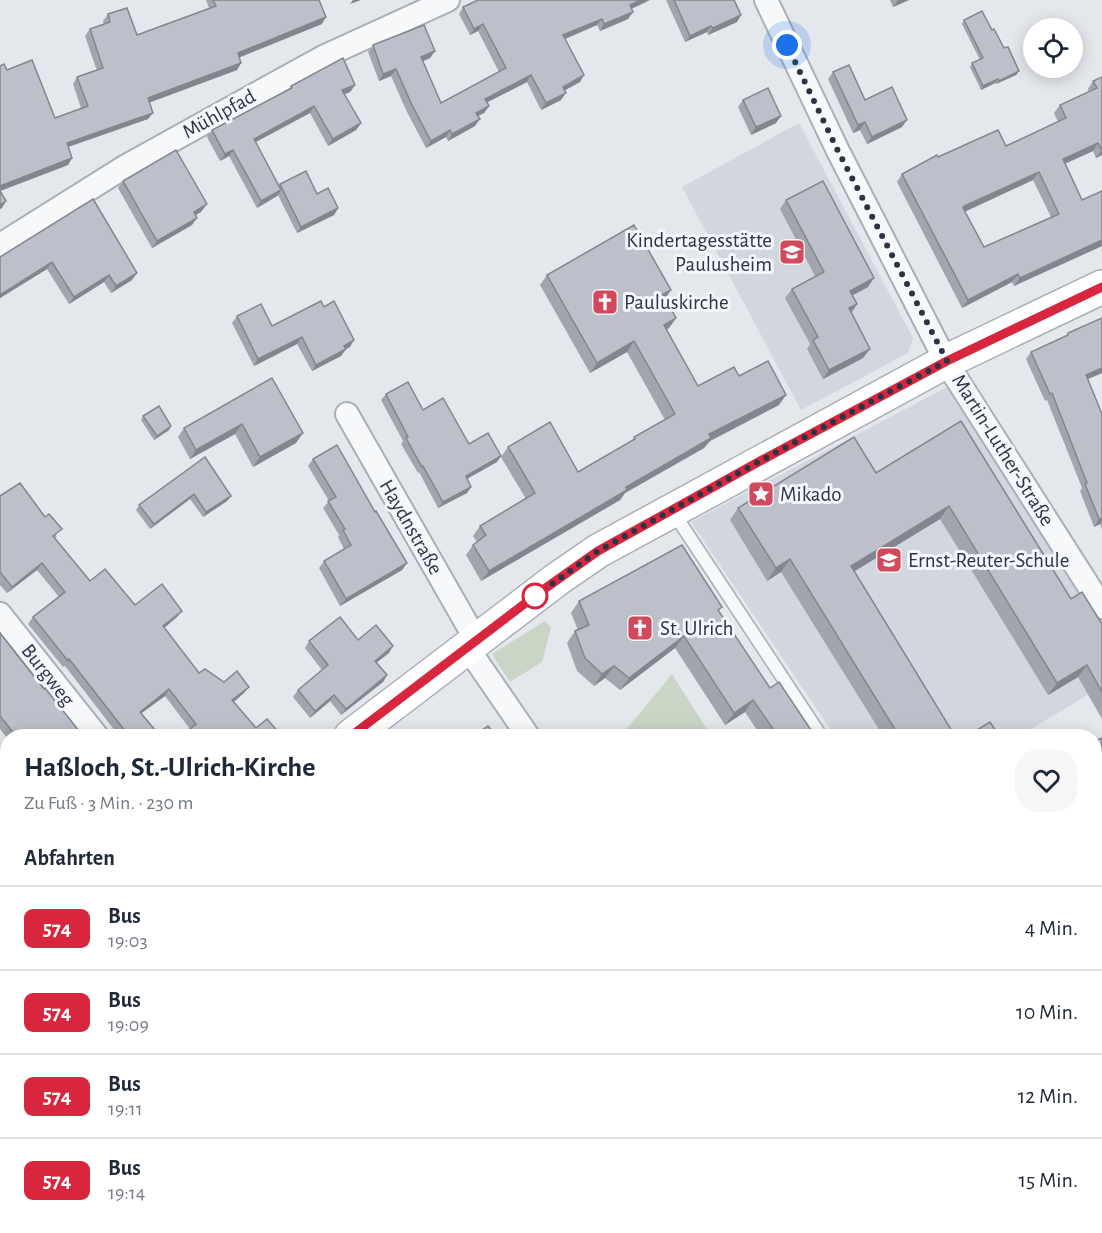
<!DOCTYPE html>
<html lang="de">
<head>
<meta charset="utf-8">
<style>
	:root { --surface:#fff; --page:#f6f6f7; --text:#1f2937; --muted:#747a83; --line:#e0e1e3 }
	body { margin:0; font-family:"Alegreya Sans",sans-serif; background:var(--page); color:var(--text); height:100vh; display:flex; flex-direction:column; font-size:22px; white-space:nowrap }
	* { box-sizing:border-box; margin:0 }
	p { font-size:20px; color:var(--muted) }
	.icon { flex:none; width:33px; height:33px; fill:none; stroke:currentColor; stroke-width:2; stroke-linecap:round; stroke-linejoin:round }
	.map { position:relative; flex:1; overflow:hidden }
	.side { position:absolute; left:0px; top:729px; width:1102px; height:504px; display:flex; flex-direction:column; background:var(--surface); border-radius:24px 24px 0 0; box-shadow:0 3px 15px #0003 }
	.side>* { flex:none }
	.badge { padding:0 12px; border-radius:9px; font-size:21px; line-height:39px }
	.tools { position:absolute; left:1023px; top:18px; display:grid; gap:12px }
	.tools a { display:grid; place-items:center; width:60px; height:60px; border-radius:50%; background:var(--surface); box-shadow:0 3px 15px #0003; font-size:30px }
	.you { position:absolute; width:30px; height:30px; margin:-15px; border:4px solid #fff; border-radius:50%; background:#1a73e8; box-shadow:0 0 0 9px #1a73e833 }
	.map>.badge { position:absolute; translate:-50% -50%; box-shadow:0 0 0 3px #fff }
	h2 { padding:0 24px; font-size:22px; line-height:54px }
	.round { display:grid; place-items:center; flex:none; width:63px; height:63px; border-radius:24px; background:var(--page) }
	.headline { display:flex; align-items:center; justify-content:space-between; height:102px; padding:0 24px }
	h1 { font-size:28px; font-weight:700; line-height:45px }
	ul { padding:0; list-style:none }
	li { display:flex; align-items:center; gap:18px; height:84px; padding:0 24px; border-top:2px solid var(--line) }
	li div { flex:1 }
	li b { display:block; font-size:22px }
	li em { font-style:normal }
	li .badge { min-width:66px; font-weight:700; text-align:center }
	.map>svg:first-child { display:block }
	.built { fill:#d2d6de }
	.green { fill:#c9d6c5 }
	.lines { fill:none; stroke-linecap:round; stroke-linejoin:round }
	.lane-casing { stroke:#a9aeb7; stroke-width:15 }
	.street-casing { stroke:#a9aeb7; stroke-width:26 }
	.secondary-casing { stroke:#a9aeb7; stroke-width:36 }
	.lane { stroke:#f7f8fa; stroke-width:12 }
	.street { stroke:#f7f8fa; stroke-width:22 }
	.secondary { stroke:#fff; stroke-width:33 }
	.wall { fill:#a1a5ae; fill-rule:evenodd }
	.shaded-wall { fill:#83868d }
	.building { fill:#bbc0ca; stroke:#83868d; stroke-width:1.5; fill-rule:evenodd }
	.line-casing { stroke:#fff; stroke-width:14 }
	.line { stroke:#d7263d; stroke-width:9 }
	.walk { stroke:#2b3445; stroke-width:6; stroke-dasharray:0 10.8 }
	.stop-dot { fill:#fff; stroke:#d7263d; stroke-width:3 }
	.labels { text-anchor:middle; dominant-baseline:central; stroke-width:6; stroke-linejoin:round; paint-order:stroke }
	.street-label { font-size:21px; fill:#2b3445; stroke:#f4f6f9 }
	.poi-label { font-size:21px; fill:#2b3445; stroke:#f4f6f9; text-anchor:start }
</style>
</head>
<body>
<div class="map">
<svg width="1102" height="1233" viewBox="0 0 1102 1233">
	<rect width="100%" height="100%" fill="#e4e7ec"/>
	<g class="built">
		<path d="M799,123L913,338L908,353L801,410L682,187Z"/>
		<path d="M953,384L1102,625V686L1020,736H835L691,522Z"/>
	</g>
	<g class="green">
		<path d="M545,621L551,628L542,662L510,682L492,654Z"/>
		<path d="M672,674L711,736H621Z"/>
	</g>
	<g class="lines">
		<defs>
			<path id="lane" d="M674,511L679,521L821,736"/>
			<g id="street">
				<path d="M766,0L838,151L938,346L953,373L1102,607"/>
				<path d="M0,245L126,166L323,57L448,0"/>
				<path d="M347,414L476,640"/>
				<path d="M0,614L97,736"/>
				<path d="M467,647L528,736"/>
				<path d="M1095,988L1102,985"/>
				<path d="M524,1226L530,1233"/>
				<path d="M800,1226L802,1233"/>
			</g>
			<g id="secondary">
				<path d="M351,736L556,580L598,551L947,361L1102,287"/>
				<path d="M0,1053L8,1041"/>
			</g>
		</defs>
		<use href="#lane" class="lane-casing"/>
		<use href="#street" class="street-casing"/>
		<use href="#secondary" class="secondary-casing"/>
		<use href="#lane" class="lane"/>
		<use href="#street" class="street"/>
		<use href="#secondary" class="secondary"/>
	</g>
	<g class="wall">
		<path d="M206,0H319L322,24L239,57L241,63L237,70L150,102L148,119L68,147L72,158L68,165L0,191L2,208L0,209V66L7,70L55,118L81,108L73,84L77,77L97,71L85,36L90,29L104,24L103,21L108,14L137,35L209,8Z"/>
		<path d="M666,0H734L741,15L737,22L708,35L707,32L685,42Z"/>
		<path d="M890,0H909L893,7Z"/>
		<path d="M463,7L631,9L628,19L600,31L597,25L565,39L580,82L565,90L561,100L541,110L527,82L487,102L489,106L484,113L478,116L475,126L448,141L446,137L426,148L407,112L391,76L379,81L368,52L373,45L435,51L430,58L423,61L441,103L499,72L478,31L470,35L459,14Z"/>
		<path d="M964,20L992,30L1019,71L1016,75L996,84L995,83L981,90L970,67L972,63L980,60L962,24Z"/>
		<path d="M833,72L865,100L902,127L867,144L860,130L853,133L828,79Z"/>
		<path d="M1102,77V155L1096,158L1093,151L1065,164L1082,200L1102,191V246L1014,286L1012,282L962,308L897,182L902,174L938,157L1006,146L1058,122L1054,113L1060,105L1089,92L1088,89L1093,81ZM1033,180L1051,217L984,247L965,211Z"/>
		<path d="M355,85L350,92L344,94L361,123L356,130L328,146L310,113L256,142L279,186L280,184L317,194L338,208L334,215L297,233L278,195L277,196L257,208L229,156L220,161L207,137L212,130L289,89L291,86Z"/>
		<path d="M743,100L776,123L751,135L738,107Z"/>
		<path d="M123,181L201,212L195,215L192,225L152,248L118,188Z"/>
		<path d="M93,199L132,280L111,293L104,282L69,304L47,269L0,298V257Z"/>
		<path d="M786,200L868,287L852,295L857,304L851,313L870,349L863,358L823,379L807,349L810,344L785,298L792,289L815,276L780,209Z"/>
		<path d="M547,275L671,290L665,298L676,318L669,328L666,329L698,386L739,376L779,405L710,441L704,448L625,493L620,500L481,581L466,555L473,545L477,542L473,536L480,526L526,499L501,457L508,447L578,472L632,441L634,437L665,420L627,352L590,373L540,285Z"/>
		<path d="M324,307L350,347L346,349L341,356L312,371L297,344L254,366L232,323L237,316L272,326Z"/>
		<path d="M1102,318V373L1088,379L1102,414V529L1100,524L1094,527L1080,491L1082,488L1047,400L1045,401L1026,359L1031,352L1065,337L1068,333Z"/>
		<path d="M272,378L296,443L253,467L235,434L190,459L178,437L184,428Z"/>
		<path d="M386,394L469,444L497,462L467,479L471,487L467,493L438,508L419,472L418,473L401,444L403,441L381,400Z"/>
		<path d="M143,416L169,430L154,440L141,420Z"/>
		<path d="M961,421L1071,599L1102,624V719L1078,677L1048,695L940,519L854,571L955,736H883L781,572L767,581L730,520L738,508L876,473Z"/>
		<path d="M205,457L231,496L227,501L203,517L190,499L150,529L136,510L139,505Z"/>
		<path d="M313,459L375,512L407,563L402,570L340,606L319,568L324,561L344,549L338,537L339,535L323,508L329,501L308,466Z"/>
		<path d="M0,496L57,536L55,538L90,581L135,605L177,617L164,628L199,673L224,682L244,693L234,702L256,728L282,736L190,729L165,696L141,713L160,736H119L65,666L63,667L28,624L33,617L59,597L37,570L7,593L0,585Z"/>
		<path d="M579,601L719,611L770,688L815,736H761L745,712L725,725L675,648L620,690L605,678L594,686L577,671L567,643L575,631L578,630L571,613Z"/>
		<path d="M0,633L83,736H8V739L0,729Z"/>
		<path d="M358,640L389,653L376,662L387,675L383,682L341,715L330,701L310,718L293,697L298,690L322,670L305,648L309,641Z"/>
		<path d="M1102,738V796L1095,783V741Z"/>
		<path d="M0,864L8,869V998L6,949L0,944Z"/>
		<path d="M8,1075V1122L0,1119V1094Z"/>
		<path d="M8,1219V1226L84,1233H2Z"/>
		<path d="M291,1226H311L334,1233H288Z"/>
		<path d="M555,1226H653L658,1233H562Z"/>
		<path d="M708,1226H777L779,1233H714Z"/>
		<path d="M819,1226H857L859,1233H820Z"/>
		<path d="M1075,1226H1095L1102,1233H1076Z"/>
	</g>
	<g class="shaded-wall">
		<path d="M353,0H361L350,4Z"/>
		<path d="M641,0H650L625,12L630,5Z"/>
		<path d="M898,0H909L893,7Z"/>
		<path d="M633,12L628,19L600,31L604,24Z"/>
		<path d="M741,15L737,22L708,35L713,28Z"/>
		<path d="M326,17L322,24L233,60L238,53Z"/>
		<path d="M602,19L597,25L558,42L563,35Z"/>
		<path d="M483,24L478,31L470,35L474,29Z"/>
		<path d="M711,26L707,32L685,42L690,36Z"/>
		<path d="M435,51L430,58L416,64L421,57Z"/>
		<path d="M241,63L237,70L143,105L148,98Z"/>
		<path d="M396,69L391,76L379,81L383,74Z"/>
		<path d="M1019,71L1016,75L996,84L999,81Z"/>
		<path d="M531,75L527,82L480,106L485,99Z"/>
		<path d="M584,75L580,82L558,94L563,87Z"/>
		<path d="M998,79L995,83L981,90L983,86Z"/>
		<path d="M355,85L350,92L338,97L342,90Z"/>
		<path d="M566,93L561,100L541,110L546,103Z"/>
		<path d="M314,106L310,113L250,145L254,139Z"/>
		<path d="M489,106L484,113L471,119L476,113Z"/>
		<path d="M153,113L148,119L62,149L67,143Z"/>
		<path d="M781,116L776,123L751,135L756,127Z"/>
		<path d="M480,119L475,126L448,141L452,134Z"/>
		<path d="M907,120L902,127L867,144L872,137Z"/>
		<path d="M865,122L860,130L853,133L858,125Z"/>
		<path d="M361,123L356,130L328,146L333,139Z"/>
		<path d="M450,130L446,137L426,148L431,141Z"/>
		<path d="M1098,143L1093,151L1057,167L1063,159Z"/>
		<path d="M233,150L229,156L220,161L225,154Z"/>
		<path d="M1102,150V155L1096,158Z"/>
		<path d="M72,158L68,165L0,191V186Z"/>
		<path d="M1039,172L1033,180L958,215L964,206Z"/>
		<path d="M281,190L277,196L257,208L261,201Z"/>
		<path d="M6,201L2,208L0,209V205Z"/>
		<path d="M207,204L201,212L189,219L194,212Z"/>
		<path d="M338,208L334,215L297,233L301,227Z"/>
		<path d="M197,218L192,225L152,248L157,241Z"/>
		<path d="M1102,240V246L1014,286L1020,278Z"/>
		<path d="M52,262L47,269L0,298V295Z"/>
		<path d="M137,273L132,280L111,293L116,286Z"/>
		<path d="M1018,274L1012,282L962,308L968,300Z"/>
		<path d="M109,275L104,282L69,304L74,297Z"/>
		<path d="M874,278L868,287L844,300L850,291Z"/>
		<path d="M671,290L664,300L663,294Z"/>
		<path d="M857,304L851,313L849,308Z"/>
		<path d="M676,318L669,328L657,335L664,325Z"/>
		<path d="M302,337L297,344L254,366L258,359Z"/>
		<path d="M354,340L350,347L340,352L344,346Z"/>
		<path d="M634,341L627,352L590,373L597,363Z"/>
		<path d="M346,349L341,356L312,371L316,365Z"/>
		<path d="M870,349L863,358L823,379L829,370Z"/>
		<path d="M1102,368V373L1081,382L1086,375Z"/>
		<path d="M786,395L779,405L710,441L704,448L625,493L620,500L481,581L489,571L709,434Z"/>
		<path d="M242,424L235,434L190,459L196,450Z"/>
		<path d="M171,426L169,430L154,440L157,436Z"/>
		<path d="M303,433L296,443L253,467L260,457Z"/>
		<path d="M501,456L497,462L461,482L466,476Z"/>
		<path d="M471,487L467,493L438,508L443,502Z"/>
		<path d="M194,494L190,499L150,529L154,524Z"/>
		<path d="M231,496L227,501L203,517L206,512Z"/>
		<path d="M949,506L940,519L842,579L851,566Z"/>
		<path d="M1102,518V521L1100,524L1094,527L1099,519Z"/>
		<path d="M790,559L781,572L767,581L776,568Z"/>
		<path d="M42,563L37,570L7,593L12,587Z"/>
		<path d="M407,563L402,570L340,606L346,599Z"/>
		<path d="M182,611L177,617L158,633L163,626Z"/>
		<path d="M684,636L675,648L620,690L629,678Z"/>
		<path d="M393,646L389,653L371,667L375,661Z"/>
		<path d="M1087,665L1078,677L1048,695L1057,683Z"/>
		<path d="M614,666L605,678L594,686L602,674Z"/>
		<path d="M387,675L383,682L341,715L346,709Z"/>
		<path d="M249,687L244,693L227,707L232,700Z"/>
		<path d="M169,689L165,696L135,718L140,712Z"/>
		<path d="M334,695L330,701L310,718L315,711Z"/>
		<path d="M753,700L745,712L725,725L734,713Z"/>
		<path d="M1102,942V951L1095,954V945Z"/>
		<path d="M1102,1092V1097L1095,1099V1094Z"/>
		<path d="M0,1201L8,1204V1212L0,1209Z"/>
	</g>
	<g class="building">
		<path d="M213,0H319L326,17L238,53L241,63L148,98L153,113L67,143L72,158L0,186V66L4,64L7,70L32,60L55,118L88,106L77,77L103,68L90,29L110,22L108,14L127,8L137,35L216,6Z"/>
		<path d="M478,0H641L630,5L633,12L604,24L602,19L563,35L584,75L563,87L566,93L546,103L531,75L485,99L489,106L476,113L480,119L452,134L450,130L431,141L412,105L396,69L383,74L373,45L424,25L435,51L421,57L441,103L506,68L483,24L474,29L463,7Z"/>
		<path d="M674,0H734L741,15L713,28L711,26L690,36Z"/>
		<path d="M982,11L992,30L994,29L1004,48L1008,47L1019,71L999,81L998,79L983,86L972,63L983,58L964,20Z"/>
		<path d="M343,58L355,85L342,90L361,123L333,139L314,106L254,139L281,190L261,201L233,150L225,154L212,130L292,88L291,86Z"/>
		<path d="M849,65L865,100L892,87L907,120L872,137L865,122L858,125L833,72Z"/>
		<path d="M1102,77V150L1098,143L1063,159L1082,200L1102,191V240L1020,278L1018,274L968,300L902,174L937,155L938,157L998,130L1006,146L1066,118L1060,105L1097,88L1093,81ZM1039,172L1059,214L984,247L963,208L964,206Z"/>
		<path d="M768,88L781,116L756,127L743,100Z"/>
		<path d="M176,150L207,204L194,212L197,218L157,241L123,181Z"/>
		<path d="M306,171L317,194L328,188L338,208L301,227L280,184Z"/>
		<path d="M823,181L874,278L850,291L857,304L849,308L870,349L829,370L813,340L818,337L792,289L824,272L786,200Z"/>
		<path d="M0,191L6,201L0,205Z"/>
		<path d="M93,199L137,273L116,286L109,275L74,297L52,262L0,295V257Z"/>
		<path d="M634,225L671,290L663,294L676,318L664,325L698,386L734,367L739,376L768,361L786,395L709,434L711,438L626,487L627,490L489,571L473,545L486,535L480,526L535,493L508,447L550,422L578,472L635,439L634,437L675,414L634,341L597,363L547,275Z"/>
		<path d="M321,301L324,307L334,301L354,340L344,346L346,349L316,365L302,337L258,359L237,316L261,304L272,326Z"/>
		<path d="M1102,318V368L1086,375L1102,414V518L1099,519L1085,484L1087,483L1052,393L1050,394L1031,352L1068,335V333Z"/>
		<path d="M272,378L303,433L260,457L242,424L196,450L184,428Z"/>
		<path d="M408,382L423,410L443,398L469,444L488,433L501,456L466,476L471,487L443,502L423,466L422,467L406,438L408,437L386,394Z"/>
		<path d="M159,406L171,426L157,436L143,416Z"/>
		<path d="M961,421L1071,599L1082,592L1102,624V692L1087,665L1057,683L949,506L851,566L955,736H899L790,559L776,568L738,508L854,437L876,473Z"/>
		<path d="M337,445L375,512L376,511L407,563L346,599L324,561L351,545L343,530L345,529L328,501L336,497L313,459Z"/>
		<path d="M205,457L231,496L206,512L194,494L154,524L139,505Z"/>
		<path d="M20,483L45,517L49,514L62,529L53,536L90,581L105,569L135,605L162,584L182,611L163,626L199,673L205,669L224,682L237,671L249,687L232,700L256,728L267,719L282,736H181L196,724L169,689L140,712L160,736H129L69,659L68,661L33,617L65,592L42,563L12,587L0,572V496Z"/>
		<path d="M682,545L722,607L718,610L770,688L779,682L815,736H778L753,700L734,713L684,636L629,678L614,666L602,674L585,658L575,631L589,625L579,601Z"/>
		<path d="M340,617L358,640L376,625L393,646L375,661L387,675L346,709L334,695L315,711L298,690L328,665L309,641Z"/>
		<path d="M0,633L44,689L45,688L83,736H16L0,716Z"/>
		<path d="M990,722L999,736H967Z"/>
		<path d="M488,726L496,736H474Z"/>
		<path d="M1102,738V767L1095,753V741Z"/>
		<path d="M2,862L8,869V939L0,934V864Z"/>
		<path d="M1102,905V942L1095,945V908Z"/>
		<path d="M8,947V998L0,1009V957Z"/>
		<path d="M1102,1013V1092L1095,1094V1016Z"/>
		<path d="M8,1081V1113L0,1109V1100Z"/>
		<path d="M5,1131L8,1132V1204L0,1201V1164L2,1160L0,1159V1144Z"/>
		<path d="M1095,1216H1099L1102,1233H1079L1078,1226H1095Z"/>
		<path d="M8,1225V1226H87L84,1233H4Z"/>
		<path d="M293,1226H311L334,1233H291Z"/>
		<path d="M460,1226H513L519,1233H451Z"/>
		<path d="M565,1226H653L658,1233H571Z"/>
		<path d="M718,1226H777L779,1233H724Z"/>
		<path d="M825,1226H857L859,1233H827Z"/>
	</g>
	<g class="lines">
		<defs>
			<path id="line" d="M351,736L540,592L598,551L762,460L947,361L1102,287"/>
		</defs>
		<use href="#line" class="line-casing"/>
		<use href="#line" class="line"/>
		<path class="walk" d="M535,596L598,551L762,460L947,361L838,151L787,45"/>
	</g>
	<defs>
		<symbol id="school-square" viewBox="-11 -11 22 22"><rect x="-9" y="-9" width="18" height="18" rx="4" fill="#d1495b" stroke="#f4f6f9"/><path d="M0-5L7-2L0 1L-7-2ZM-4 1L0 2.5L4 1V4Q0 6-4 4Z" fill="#fff"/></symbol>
		<symbol id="church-square" viewBox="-11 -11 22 22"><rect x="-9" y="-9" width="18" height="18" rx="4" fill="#d1495b" stroke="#f4f6f9"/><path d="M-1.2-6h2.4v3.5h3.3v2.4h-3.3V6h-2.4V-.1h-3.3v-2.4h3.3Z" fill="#fff"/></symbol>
		<symbol id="sight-square" viewBox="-11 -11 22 22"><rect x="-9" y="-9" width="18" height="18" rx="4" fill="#d1495b" stroke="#f4f6f9"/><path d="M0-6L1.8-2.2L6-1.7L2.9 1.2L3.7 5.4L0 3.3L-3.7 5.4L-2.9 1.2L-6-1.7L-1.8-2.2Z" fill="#fff"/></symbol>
	</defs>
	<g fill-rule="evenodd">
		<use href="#school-square" x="777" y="237" width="30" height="30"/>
		<use href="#church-square" x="590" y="287" width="30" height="30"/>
		<use href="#sight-square" x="746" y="479" width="30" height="30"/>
		<use href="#school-square" x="874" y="545" width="30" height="30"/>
		<use href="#church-square" x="625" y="613" width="30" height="30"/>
	</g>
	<circle class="stop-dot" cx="535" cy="596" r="12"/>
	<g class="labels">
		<g class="street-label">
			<text transform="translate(219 114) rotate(-29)">Mühlpfad</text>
			<text transform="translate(1003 450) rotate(58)">Martin-Luther-Straße</text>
			<text transform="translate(411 527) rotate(60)">Haydnstraße</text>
			<text transform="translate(48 675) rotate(52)">Burgweg</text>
		</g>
		<g class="poi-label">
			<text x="772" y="240" text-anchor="end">Kindertagesstätte<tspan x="772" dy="24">Paulusheim</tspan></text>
			<text x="624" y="302">Pauluskirche</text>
			<text x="780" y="494">Mikado</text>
			<text x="908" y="560">Ernst-Reuter-Schule</text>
			<text x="660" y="628">St. Ulrich</text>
		</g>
	</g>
</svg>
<div class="tools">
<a><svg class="icon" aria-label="locate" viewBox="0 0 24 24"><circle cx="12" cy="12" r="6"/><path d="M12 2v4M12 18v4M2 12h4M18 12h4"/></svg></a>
</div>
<div class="you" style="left:787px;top:45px"></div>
<section class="side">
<div class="headline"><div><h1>Haßloch, St.-Ulrich-Kirche</h1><p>Zu Fuß · 3 Min. · 230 m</p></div><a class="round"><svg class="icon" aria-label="heart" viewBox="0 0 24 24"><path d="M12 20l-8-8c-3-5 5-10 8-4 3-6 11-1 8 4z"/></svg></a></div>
<h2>Abfahrten</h2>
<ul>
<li><span class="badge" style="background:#d7263d;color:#fff">574</span><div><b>Bus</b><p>19:03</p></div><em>4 Min.</em></li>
<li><span class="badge" style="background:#d7263d;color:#fff">574</span><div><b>Bus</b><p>19:09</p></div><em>10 Min.</em></li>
<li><span class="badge" style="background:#d7263d;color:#fff">574</span><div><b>Bus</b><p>19:11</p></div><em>12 Min.</em></li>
<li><span class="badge" style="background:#d7263d;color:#fff">574</span><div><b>Bus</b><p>19:14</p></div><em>15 Min.</em></li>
</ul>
</section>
</div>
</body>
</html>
